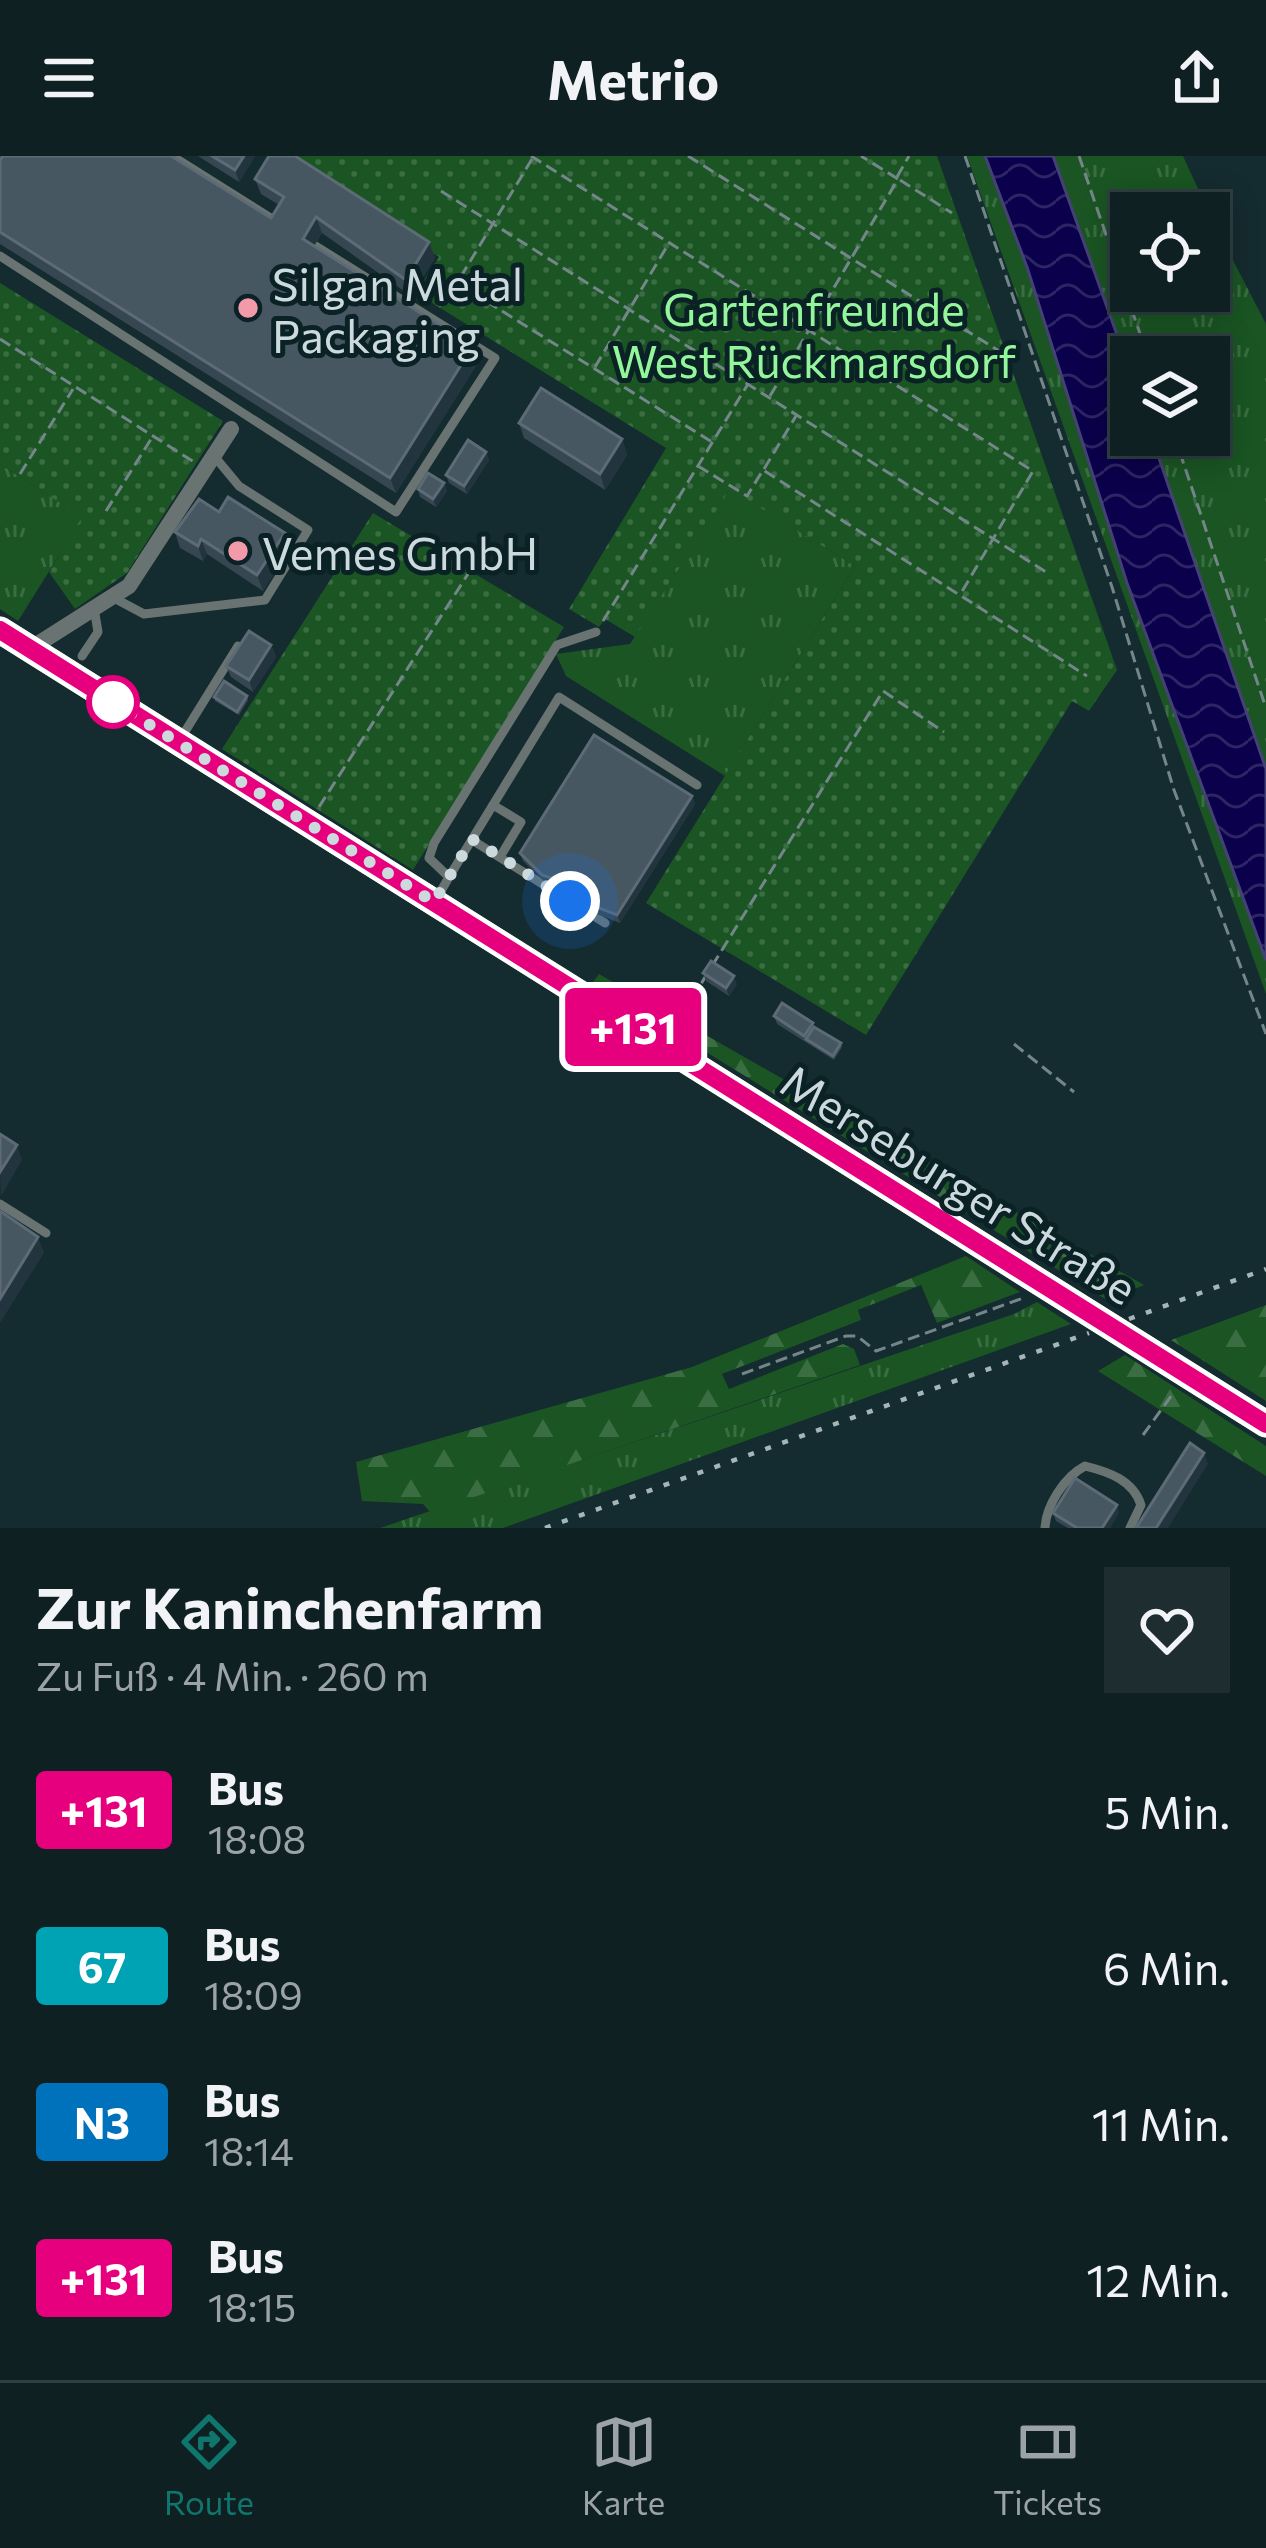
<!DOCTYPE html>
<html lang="de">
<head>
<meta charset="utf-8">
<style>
	:root { --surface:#0f2023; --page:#1d2d30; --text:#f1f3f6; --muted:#9ba3a6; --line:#2f3e41; --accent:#0f766e }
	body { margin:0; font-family:Commissioner,sans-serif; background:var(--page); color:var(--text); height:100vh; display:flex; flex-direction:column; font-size:45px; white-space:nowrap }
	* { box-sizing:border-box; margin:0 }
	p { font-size:39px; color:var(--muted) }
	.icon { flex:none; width:66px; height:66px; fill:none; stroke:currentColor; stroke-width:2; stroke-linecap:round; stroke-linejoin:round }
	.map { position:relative; height:1372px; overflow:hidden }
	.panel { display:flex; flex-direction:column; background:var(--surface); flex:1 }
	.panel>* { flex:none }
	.badge { padding:0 24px; border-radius:9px; font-size:42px; line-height:78px }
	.fabs { position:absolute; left:1110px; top:36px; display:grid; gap:24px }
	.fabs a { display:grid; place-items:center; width:120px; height:120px; border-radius:0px; background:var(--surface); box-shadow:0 6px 30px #0003,0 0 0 3px var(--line); font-size:60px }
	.you { position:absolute; width:60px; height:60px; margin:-30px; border:9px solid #fff; border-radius:50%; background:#1a73e8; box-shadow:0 0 0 18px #1a73e833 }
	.map>.badge { position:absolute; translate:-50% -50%; box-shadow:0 0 0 6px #fff }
	.round { display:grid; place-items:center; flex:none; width:126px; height:126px; border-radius:0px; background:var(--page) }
	.summary { display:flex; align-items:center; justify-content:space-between; height:204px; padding:0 36px }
	h1 { font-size:57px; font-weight:700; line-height:90px }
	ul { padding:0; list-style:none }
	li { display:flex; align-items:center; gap:36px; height:156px; padding:0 36px }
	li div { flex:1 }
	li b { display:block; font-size:45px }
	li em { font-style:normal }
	li .badge { min-width:132px; font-weight:700; text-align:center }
	header { display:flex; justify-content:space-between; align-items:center; height:156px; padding:0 36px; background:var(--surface); font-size:54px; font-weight:700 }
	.tab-bar { display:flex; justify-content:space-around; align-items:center; height:168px; border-top:3px solid var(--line); background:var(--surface); font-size:33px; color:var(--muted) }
	.tab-bar a { display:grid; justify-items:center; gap:6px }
	.tab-bar .on { color:var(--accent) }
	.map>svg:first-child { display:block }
	.grass { fill:url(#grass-tufts) }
	.forest { fill:url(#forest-firs) }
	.garden { fill:url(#garden-dots) }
	.water { fill:url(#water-waves); stroke:#454177; stroke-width:3 }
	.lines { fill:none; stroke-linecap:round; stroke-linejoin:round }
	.path { stroke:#74868a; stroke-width:3; stroke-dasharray:12 6; stroke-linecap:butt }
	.service { stroke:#697371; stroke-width:9 }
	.minor { stroke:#697371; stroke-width:16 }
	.primary { stroke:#abc1bb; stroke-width:27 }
	.rail { stroke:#a6b5b8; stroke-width:4.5; stroke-dasharray:6 12; stroke-linecap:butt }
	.wall { fill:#374752 }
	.shaded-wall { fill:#22353e }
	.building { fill:#475761; stroke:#5c6b75; stroke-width:3 }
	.line-casing { stroke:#fff; stroke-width:27 }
	.line { stroke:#e6007e; stroke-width:18 }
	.walk { stroke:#cddadd; stroke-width:12; stroke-dasharray:0 21.6 }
	.poi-dot { fill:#f39aaa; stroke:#0a2125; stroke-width:4.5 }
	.stop-dot { fill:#fff; stroke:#e6007e; stroke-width:6 }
	.labels { text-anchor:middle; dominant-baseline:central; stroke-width:10; stroke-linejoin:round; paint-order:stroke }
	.poi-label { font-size:45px; fill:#cddadd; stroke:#0a2125; text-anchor:start }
	.park-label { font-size:45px; fill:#93f69b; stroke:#0a2125 }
	.street-label { font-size:45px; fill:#cddadd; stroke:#0a2125 }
</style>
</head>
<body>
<header><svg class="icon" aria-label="menu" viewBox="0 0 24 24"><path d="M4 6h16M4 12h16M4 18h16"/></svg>Metrio<svg class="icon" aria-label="share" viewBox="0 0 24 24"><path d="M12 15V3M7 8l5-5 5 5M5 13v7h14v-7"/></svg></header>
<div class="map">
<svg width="1266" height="1372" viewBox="0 0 1266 1372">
	<defs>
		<pattern id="grass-tufts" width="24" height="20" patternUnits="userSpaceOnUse" patternTransform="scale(3)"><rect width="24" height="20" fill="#1a5523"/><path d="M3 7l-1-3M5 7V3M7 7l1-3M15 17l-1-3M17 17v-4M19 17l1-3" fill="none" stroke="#3a6d42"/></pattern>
		<pattern id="forest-firs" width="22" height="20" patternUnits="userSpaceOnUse" patternTransform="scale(3)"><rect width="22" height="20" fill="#1a5523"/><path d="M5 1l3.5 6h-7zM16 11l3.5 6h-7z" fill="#3a6d42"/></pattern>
		<pattern id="garden-dots" width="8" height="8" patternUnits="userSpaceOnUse" patternTransform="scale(3)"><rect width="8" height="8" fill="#1a5523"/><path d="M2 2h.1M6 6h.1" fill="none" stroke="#3a6d42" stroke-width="1.8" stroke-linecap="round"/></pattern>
		<pattern id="water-waves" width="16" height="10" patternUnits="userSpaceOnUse" patternTransform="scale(3)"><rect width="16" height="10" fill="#0b004b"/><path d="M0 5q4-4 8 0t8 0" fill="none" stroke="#2d2564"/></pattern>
	</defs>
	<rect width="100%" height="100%" fill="#142b2f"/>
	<g class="grass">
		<path d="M967,0H985L1027,111L1127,427L1266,804V838Z"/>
		<path d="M1053,0H1183L1209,57H1131V135H1209V58L1266,168V613L1151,279H1209V201H1131V218Z"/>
		<path d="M0,308L83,361L18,465L0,453Z"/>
		<path d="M730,332L855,410L725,620L566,520L556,498L630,488Z"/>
		<path d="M1037,1146L1071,1168L503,1372H380L1014,1158Z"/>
	</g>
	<g class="forest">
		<path d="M599,818L1144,1129L1107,1144L593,826Z"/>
		<path d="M966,1100L1020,1136L937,1167L921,1129L858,1154L861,1164L722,1218L729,1233L843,1188L854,1193L860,1209L430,1356L423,1348L362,1345L356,1306L692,1211Z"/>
		<path d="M1266,1149V1245L1171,1184Z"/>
		<path d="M1125,1199L1266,1290V1320L1098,1215Z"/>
	</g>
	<g class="garden">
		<path d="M280,0H937L1117,514L1089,555L1072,545L866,879L646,747L855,410L730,333L635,481L605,463L599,471L569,453L666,292L416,137L439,101Z"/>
		<path d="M0,127L223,265L127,417L75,453L49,416L82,361L0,308Z"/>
		<path d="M373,357L564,471L413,714L222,593Z"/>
	</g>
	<path class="water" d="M985,0H1053L1131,218V279H1151L1266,613V804L1127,427L1027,111Z"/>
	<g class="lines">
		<g class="path">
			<path d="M531,0L1033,315L960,439"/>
			<path d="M688,0L1007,200"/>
			<path d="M965,0L1112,431L1174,634L1266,878"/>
			<path d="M1079,0L1148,201"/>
			<path d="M532,3L457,127L712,286"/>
			<path d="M897,21L909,0"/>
			<path d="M900,24L952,57"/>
			<path d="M441,35L1046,416"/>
			<path d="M0,183L194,306"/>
			<path d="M595,211L669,87"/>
			<path d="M770,240L898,23L861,0"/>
			<path d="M1174,279L1266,552"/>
			<path d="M698,310L747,340L763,314L1087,520"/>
			<path d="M764,313L796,260"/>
			<path d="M20,318L73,233"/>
			<path d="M106,355L153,280"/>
			<path d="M603,465L748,228"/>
			<path d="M319,651L468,418"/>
			<path d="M712,810L883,535L944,576"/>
			<path d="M683,858L707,818"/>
			<path d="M1014,888L1074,936"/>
			<path d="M742,1218L846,1180H857L876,1195L1026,1141"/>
			<path d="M1143,1279L1174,1236"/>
		</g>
		<g class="service">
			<path d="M172,0L277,66"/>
			<path d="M0,100L396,356L495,202L314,89"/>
			<path d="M112,441L144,458L265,444L308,374L239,330L215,301"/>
			<path d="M82,500L98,476L94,452"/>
			<path d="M181,582L238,490"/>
			<path d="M493,649L521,666L500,701"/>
			<path d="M472,684L605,767"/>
			<path d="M449,721L559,541L697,629"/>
			<path d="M437,742L449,721L429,702L434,687L557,489L596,476"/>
			<path d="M0,1048L46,1077"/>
			<path d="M1045,1372C1046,1350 1064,1321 1085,1310C1109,1316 1133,1324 1141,1349L1130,1372"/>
		</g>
		<path class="minor" d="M30,493L129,430L231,273"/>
		<path class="primary" d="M0,474L1266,1268"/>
		<g class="rail">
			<path d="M1129,1163L1266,1113"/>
			<path d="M545,1372L1089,1177"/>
		</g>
	</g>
	<g class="wall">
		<path d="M0,0L271,62L279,49L261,38L255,23L429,86L435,102L411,140L322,77L314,90L479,205L396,337L0,88Z"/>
		<path d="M198,0H255L239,26Z"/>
		<path d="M519,267L622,283L627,299L605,334L524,282Z"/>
		<path d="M486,296L489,304L467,338L449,327L446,319Z"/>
		<path d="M444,327L447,335L436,351L420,341L418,333Z"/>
		<path d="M219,356L290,393L263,435L207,398L203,405L180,392L175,376Z"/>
		<path d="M271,489L276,501L253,536L231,521L226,510Z"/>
		<path d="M247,540L248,544L239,559L215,545L214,541Z"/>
		<path d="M692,640L695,648L620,767L594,757L572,736L545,726L523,705L520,697Z"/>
		<path d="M703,817L737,828L729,840L706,825Z"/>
		<path d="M774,860L814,871L841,887L842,891L834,904L777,868Z"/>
		<path d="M1119,1356L1110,1372H1068L1056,1365L1053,1357Z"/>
	</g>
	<g class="shaded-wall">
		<path d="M244,0H255L239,26L235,14Z"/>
		<path d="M316,61L322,77L309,98L303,83Z"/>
		<path d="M429,86L435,102L411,140L406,124Z"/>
		<path d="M473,190L479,205L396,337L390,322Z"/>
		<path d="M622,283L627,299L605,334L600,318Z"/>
		<path d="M486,296L489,304L467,338L464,330Z"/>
		<path d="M444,327L447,335L436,351L433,343Z"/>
		<path d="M285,377L290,393L263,435L257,419Z"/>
		<path d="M201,383L207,398L203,405L198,390Z"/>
		<path d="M271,489L276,501L253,536L249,524Z"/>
		<path d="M692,640L695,648L620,767L617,759Z"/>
		<path d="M734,820L737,828L729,840L726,832Z"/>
		<path d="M17,989L22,1004L1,1040L0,1016Z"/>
		<path d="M38,1081L44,1097L0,1167V1143Z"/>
		<path d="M1204,1297L1208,1308L1168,1372H1156Z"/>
		<path d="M1117,1349L1119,1356L1110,1372H1102Z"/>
	</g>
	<g class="building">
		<path d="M3,0H171L271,62L284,41L255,23L269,0H295L429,86L406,124L316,61L303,83L473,190L390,322L0,76V4Z"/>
		<path d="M212,0H244L235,14Z"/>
		<path d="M541,232L622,283L600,318L519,267Z"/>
		<path d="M468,284L486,296L464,330L446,319Z"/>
		<path d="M428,317L444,327L433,343L418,333Z"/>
		<path d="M228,341L285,377L257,419L201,383L198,390L175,376L199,343L219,356Z"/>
		<path d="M249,475L271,489L249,524L226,510Z"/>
		<path d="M224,525L247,540L237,556L214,541Z"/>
		<path d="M594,579L692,640L617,759L591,749L569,728L542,719L520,697Z"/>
		<path d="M711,805L734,820L726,832L703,817Z"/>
		<path d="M782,847L813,867L804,880L774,860Z"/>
		<path d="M814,871L841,887L833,900L806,883Z"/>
		<path d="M0,978L17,989L0,1016Z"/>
		<path d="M0,1055L38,1081L0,1143Z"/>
		<path d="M1190,1287L1204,1297L1156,1372H1136Z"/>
		<path d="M1075,1322L1117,1349L1102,1372H1077L1053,1357Z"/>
	</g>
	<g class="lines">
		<defs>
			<path id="line" d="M0,474L1266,1268"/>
		</defs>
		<use href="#line" class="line-casing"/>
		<use href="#line" class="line"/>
		<path class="walk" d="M113,546L434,746L472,683L570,745"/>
	</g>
	<g class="poi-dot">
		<circle cx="248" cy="152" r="12"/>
		<circle cx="238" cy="395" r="12"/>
	</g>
	<circle class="stop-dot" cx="113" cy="546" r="24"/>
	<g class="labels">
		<g class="poi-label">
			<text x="272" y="126">Silgan Metal<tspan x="272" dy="52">Packaging</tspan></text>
			<text x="262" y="395">Vemes GmbH</text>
		</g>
		<g class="park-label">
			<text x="814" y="151">Gartenfreunde<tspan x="814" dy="52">West Rückmarsdorf</tspan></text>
		</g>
		<g class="street-label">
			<text transform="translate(960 1027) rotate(32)">Merseburger Straße</text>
		</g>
	</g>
</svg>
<div class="fabs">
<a><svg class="icon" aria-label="locate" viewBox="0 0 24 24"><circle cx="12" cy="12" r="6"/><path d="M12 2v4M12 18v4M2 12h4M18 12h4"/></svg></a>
<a><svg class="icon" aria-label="layers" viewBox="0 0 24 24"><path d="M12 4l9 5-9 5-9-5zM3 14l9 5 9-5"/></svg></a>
</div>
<div class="you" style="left:570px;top:745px"></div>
<b class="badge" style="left:633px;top:871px;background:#e6007e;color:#fff">+131</b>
</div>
<section class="panel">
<div class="summary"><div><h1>Zur Kaninchenfarm</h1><p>Zu Fuß · 4 Min. · 260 m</p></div><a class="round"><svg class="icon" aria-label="heart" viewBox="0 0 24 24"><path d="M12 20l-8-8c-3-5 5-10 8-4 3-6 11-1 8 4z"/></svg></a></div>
<ul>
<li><span class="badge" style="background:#e6007e;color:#fff">+131</span><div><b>Bus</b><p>18:08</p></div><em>5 Min.</em></li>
<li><span class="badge" style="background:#00a3b4;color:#fff">67</span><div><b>Bus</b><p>18:09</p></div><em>6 Min.</em></li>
<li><span class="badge" style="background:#0072bc;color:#fff">N3</span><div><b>Bus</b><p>18:14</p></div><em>11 Min.</em></li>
<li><span class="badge" style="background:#e6007e;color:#fff">+131</span><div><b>Bus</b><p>18:15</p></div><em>12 Min.</em></li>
</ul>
</section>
<nav class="tab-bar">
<a class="on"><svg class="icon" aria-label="directions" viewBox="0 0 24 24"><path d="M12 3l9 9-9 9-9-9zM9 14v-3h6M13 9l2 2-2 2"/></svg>Route</a>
<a><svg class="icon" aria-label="map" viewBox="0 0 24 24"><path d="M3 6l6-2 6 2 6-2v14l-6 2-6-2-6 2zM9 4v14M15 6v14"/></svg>Karte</a>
<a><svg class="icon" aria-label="tickets" viewBox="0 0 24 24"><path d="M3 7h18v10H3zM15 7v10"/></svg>Tickets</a>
</nav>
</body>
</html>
